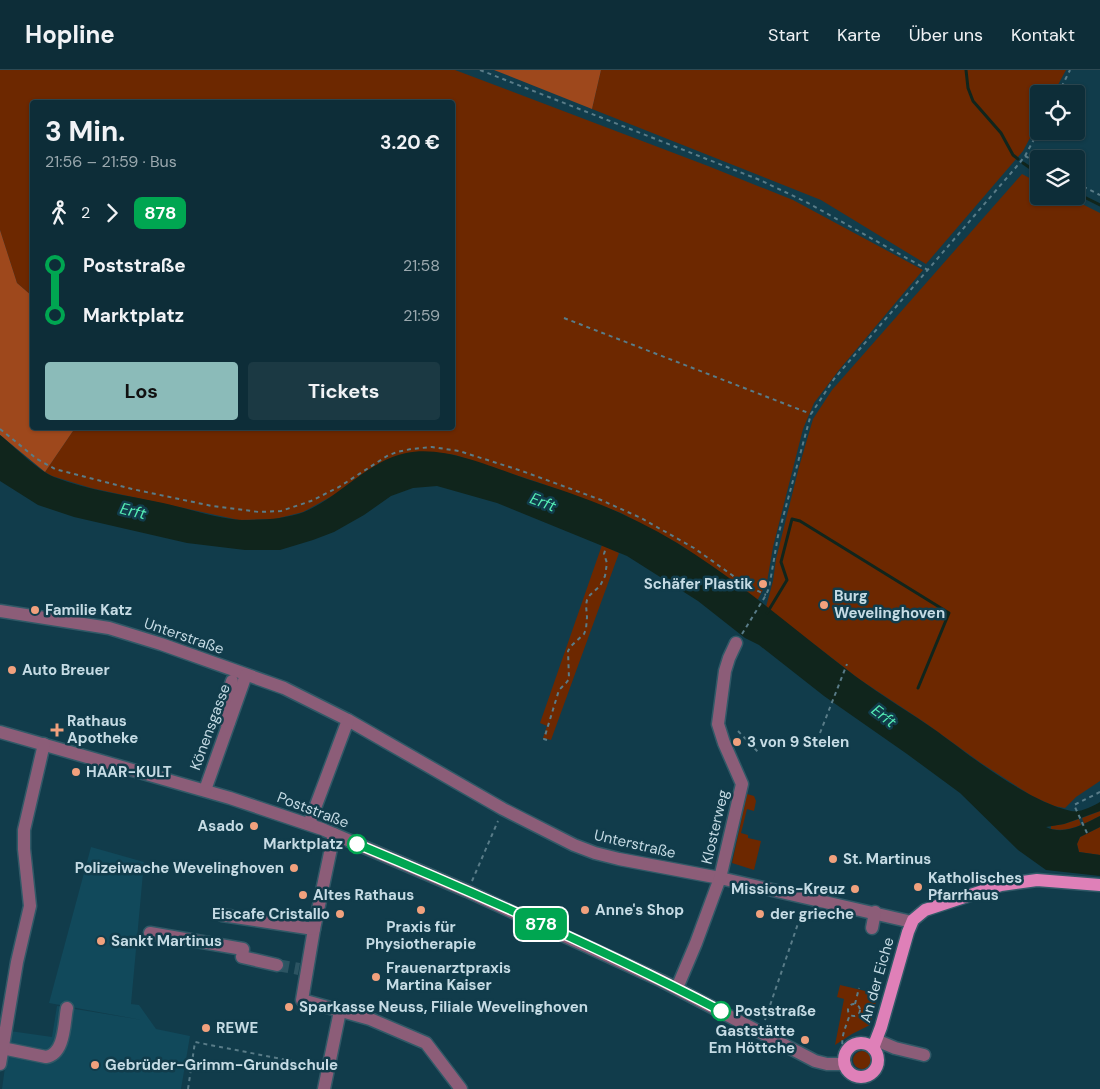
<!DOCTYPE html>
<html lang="de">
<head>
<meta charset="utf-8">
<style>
	:root { --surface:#0d2d38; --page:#1b3943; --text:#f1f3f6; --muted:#9aa8ae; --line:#2d4953; --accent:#8bbbb9 }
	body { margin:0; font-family:"DM Sans",sans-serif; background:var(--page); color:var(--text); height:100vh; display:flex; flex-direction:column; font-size:19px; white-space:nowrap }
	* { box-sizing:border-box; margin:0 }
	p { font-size:16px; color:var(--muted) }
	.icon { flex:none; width:28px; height:28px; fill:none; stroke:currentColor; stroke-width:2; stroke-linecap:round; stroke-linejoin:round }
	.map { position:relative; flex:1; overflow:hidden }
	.details { position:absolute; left:30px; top:30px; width:425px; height:330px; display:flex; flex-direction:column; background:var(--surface); border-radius:5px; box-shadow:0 1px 4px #0004,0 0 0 1px var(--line) }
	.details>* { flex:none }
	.badge { padding:0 10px; border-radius:8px; font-size:18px; line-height:32px }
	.tools { position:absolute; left:1030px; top:15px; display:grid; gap:10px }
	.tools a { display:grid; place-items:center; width:55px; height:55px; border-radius:5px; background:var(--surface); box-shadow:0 1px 4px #0004,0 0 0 1px var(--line); font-size:25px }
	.map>.badge { position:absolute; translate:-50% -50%; box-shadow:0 0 0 2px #fff }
	.legs { display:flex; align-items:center; gap:8px; height:55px; padding:0 15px; font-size:16px }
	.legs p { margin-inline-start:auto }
	.head { display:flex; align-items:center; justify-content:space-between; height:85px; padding:0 15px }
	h1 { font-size:28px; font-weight:700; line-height:38px }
	.action { display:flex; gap:10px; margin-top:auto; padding:10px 15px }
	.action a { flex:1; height:58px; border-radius:5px; background:var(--accent); color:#111; font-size:20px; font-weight:700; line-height:58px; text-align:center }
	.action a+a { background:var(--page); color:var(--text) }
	ul { padding:0 15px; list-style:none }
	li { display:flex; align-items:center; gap:18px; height:50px; font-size:19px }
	li i { display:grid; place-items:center; width:8px; height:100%; margin:0 6px; background:currentColor }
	li i::after { content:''; width:12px; height:12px; margin:-6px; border:4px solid; border-radius:50%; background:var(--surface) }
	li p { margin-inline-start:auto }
	li:first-child i { background:linear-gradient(#0000 50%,currentColor 0) }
	li:last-child i { background:linear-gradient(currentColor 50%,#0000 0) }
	header { display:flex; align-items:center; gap:30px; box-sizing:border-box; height:70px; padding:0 25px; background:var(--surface); border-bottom:1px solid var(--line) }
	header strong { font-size:24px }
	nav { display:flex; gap:28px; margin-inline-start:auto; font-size:18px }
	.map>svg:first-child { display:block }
	.built { fill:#11495b }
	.green { fill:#6d2800 }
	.forest { fill:#9e481c }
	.water { fill:#10251c }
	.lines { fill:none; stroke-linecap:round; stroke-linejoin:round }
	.stream { stroke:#10251c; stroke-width:3 }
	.minor-tunnel { stroke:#2c5462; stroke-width:12; stroke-dasharray:12 6; stroke-linecap:butt }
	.minor-casing { stroke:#315967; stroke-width:15 }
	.major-casing { stroke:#315967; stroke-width:15 }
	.path { stroke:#597c88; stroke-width:2; stroke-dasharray:4 4; stroke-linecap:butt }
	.minor { stroke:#8c5d78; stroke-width:12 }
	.major { stroke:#df80b8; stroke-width:12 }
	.line-1-casing { stroke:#fff; stroke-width:11 }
	.line-1 { stroke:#00a651; stroke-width:8 }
	.poi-dot { fill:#f1a17d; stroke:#113c4b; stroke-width:2 }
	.stop-1-dot { fill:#fff; stroke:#00a651; stroke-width:2.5 }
	.labels { text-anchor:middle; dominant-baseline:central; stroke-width:5; stroke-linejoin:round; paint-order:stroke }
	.poi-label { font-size:15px; font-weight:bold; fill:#c5dbe4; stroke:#113c4b; text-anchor:start }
	.street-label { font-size:15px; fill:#c5dbe4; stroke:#113c4b }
	.stop-label { font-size:15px; font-weight:bold; fill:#c5dbe4; stroke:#113c4b; text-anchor:end }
	.water-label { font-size:16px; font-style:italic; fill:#54ebb3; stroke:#113c4b }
</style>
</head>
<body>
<header>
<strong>Hopline</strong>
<nav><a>Start</a><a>Karte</a><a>Über uns</a><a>Kontakt</a></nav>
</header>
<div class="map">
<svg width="1100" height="1019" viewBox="0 0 1100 1019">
	<rect width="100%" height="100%" fill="#113c4b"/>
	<path class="built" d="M91,777L144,792L131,934L139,935L156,959L190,966L181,1019H2L10,961L52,967L57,936L142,950L49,933Z"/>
	<g class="green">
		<path d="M0,0H455L708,96L793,130L923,200L839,300L814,333L803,359L773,477L767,512L757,531L723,504L679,474L621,443L543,414L455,385L431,382L386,390L359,407L334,425L303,442L275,449L239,450L91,418L52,406L45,402L75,358H452V32H32V226L17,213L0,160Z"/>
		<path d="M601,0H1066L1053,24H1039V51L1023,81L926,194L821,130L592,39Z"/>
		<path d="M1022,104L1039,113V126H1066L1100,143V711L1076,727L1065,738L1054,736L1032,726L981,693L924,652L859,609L766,537L773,511L776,489L799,397L813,349L832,320Z"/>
		<path d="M602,475L619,483L551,670L543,668L547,656L540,653Z"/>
		<path d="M747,724L754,726L756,731L754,741L747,739L741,763L748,765V768L761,771L754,800L732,793Z"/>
		<path d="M1100,741V746L1084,754L1082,748Z"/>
		<path d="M1079,749L1081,755C1071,759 1062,761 1051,759V756L1064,754Z"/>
		<path d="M1100,757V785L1079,782L1077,774L1080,767Z"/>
		<path d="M840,915L878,924L870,955L852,964L835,975L844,929L837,927Z"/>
		<circle cx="862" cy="990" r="9"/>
	</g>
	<g class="forest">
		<path d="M494,0H601L592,39Z"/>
		<path d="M0,160L17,213L32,226V358H75L45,402L0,365Z"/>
	</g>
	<path class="water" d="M0,365C15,377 37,400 54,407C89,421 127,425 163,433C186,438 219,449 242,450C263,450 285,449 304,442C340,427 367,391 406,383C444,375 491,397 527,409C558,419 590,429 620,443C708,482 780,549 855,606C882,626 911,643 938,662C974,689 1028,731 1071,741C1080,743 1093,736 1100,732V741L1064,754L1046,757C1064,766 1084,754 1100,746V757L1080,767L1077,774L1079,782L1100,785V806L1046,800L1018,780L960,723L907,684L824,626L759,575L745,568L698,531L627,486L497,433L437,416L413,418L391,426L364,445L334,462L313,470L280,480H245L187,473L74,447L38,435L0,411Z"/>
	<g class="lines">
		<g class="stream">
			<path d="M966,0L968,18L973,31L1001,63L1013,85L1018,89"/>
			<path d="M1023,93L1039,104"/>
			<path d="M1076,123L1100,135"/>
			<path d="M767,543L787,510L781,492L792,449L800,451L949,543L918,618"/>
		</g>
		<path class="minor-tunnel" d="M277,895L299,899"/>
		<defs>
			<g id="minor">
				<path d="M0,541L109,558L161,574L284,618L348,650L503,739L574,775L595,783L619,789L720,808L912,852"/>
				<path d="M229,652L220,649L232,611"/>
				<path d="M0,662L230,728L322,759L467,821L662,911L815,991L827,994H845"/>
				<path d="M205,720L246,605"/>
				<path d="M309,754L348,650"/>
				<path d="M334,764L314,859L302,930L370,949L426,973L461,1019"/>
				<path d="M222,845L314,859"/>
				<path d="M872,858L875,842"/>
				<path d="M150,863L243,879L242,887L277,895"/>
				<path d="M677,918L696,873L720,808L742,714L724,673L718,654L725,601L729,588L736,573"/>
				<path d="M876,970L895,978L924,985"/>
				<path d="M2,978L46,987C65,984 64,953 67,938"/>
				<path d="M0,994L17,892L30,836L24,779V760L44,674"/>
				<path d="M324,1019L340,941"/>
			</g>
			<g id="major">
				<circle cx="861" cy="990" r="17"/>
				<path d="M873,978L881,957L908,862L913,850L925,840L1001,815L1037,810L1100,815"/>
			</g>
		</defs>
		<use href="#minor" class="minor-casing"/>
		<use href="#major" class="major-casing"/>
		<g class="path">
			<path d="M480,0L760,110L808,133L928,200"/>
			<path d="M1058,24L1070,0"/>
			<path d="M1025,86L1039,93"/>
			<path d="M1076,113L1100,125"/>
			<path d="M564,248L811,344"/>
			<path d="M0,359L37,389L55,399L132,419L212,436L259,442L281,441L311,431L339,417L387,386L397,382L411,379L432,377L459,381L522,401L601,430L641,448L694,478L746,515L766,525"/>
			<path d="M742,564L766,525L769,518L778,466L811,344L834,309L1017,96L1025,86L1039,60"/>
			<path d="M738,661L759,683"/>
			<path d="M820,663L847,594"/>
			<path d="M547,670L544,669L559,620L566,613L569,609L568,581L571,576L584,564L586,559L587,547L586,535L587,530L590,525L600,516L605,506L607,493L604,484L606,477"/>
			<path d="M1087,763L1074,735L1100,722"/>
			<path d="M472,811L498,751"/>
			<circle cx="854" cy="940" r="6"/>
			<path d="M855,934L859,918"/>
			<path d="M765,950L803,839"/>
			<path d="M844,982C839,969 846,957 850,944"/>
			<path d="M188,1019L195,972L292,991"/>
		</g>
		<use href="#minor" class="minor"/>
		<use href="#major" class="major"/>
	</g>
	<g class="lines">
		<defs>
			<path id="line-1" d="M357,774C480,825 603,879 721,941"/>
		</defs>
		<use href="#line-1" class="line-1-casing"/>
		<use href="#line-1" class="line-1"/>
	</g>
	<g class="poi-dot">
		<circle cx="763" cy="514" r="5"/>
		<circle cx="824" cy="535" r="5"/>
		<circle cx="35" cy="540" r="5"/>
		<circle cx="12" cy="600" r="5"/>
		<path d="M54.5 652.5h5v5h5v5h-5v5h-5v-5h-5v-5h5z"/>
		<circle cx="737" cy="672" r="5"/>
		<circle cx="76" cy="702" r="5"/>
		<circle cx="254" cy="756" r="5"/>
		<circle cx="833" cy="789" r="5"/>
		<circle cx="294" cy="798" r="5"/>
		<circle cx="918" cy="817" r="5"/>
		<circle cx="855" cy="819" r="5"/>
		<circle cx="303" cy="825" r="5"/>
		<circle cx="421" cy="840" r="5"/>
		<circle cx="585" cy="840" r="5"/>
		<circle cx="340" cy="844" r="5"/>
		<circle cx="760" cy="844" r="5"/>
		<circle cx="101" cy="871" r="5"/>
		<circle cx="376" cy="907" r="5"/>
		<circle cx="289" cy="937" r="5"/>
		<circle cx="206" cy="958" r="5"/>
		<circle cx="805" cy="970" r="5"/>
		<circle cx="95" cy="995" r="5"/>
	</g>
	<g class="stop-1-dot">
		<circle cx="357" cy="774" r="9"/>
		<circle cx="721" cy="941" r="9"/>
	</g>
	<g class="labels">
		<g class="poi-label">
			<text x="753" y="514" text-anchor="end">Schäfer Plastik</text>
			<text x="834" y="526">Burg<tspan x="834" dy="17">Wevelinghoven</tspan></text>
			<text x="45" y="540">Familie Katz</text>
			<text x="22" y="600">Auto Breuer</text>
			<text x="67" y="651">Rathaus<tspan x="67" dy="17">Apotheke</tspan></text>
			<text x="747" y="672">3 von 9 Stelen</text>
			<text x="86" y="702">HAAR-KULT</text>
			<text x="244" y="756" text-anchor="end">Asado</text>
			<text x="843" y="789">St. Martinus</text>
			<text x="284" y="798" text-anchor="end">Polizeiwache Wevelinghoven</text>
			<text x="928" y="808">Katholisches<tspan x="928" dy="17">Pfarrhaus</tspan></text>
			<text x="845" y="819" text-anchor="end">Missions-Kreuz</text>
			<text x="313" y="825">Altes Rathaus</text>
			<text x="595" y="840">Anne's Shop</text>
			<text x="330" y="844" text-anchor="end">Eiscafe Cristallo</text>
			<text x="770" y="844">der grieche</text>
			<text x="421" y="857" text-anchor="middle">Praxis für<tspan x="421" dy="17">Physiotherapie</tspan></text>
			<text x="111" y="871">Sankt Martinus</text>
			<text x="386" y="898">Frauenarztpraxis<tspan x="386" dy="17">Martina Kaiser</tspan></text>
			<text x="299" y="937">Sparkasse Neuss, Filiale Wevelinghoven</text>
			<text x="216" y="958">REWE</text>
			<text x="795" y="961" text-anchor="end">Gaststätte<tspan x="795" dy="17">Em Höttche</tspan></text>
			<text x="105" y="995">Gebrüder-Grimm-Grundschule</text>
		</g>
		<g class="street-label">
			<text transform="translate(184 566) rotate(19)">Unterstraße</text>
			<text transform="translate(210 657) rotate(-70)">Könensgasse</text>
			<text transform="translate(313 740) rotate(21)">Poststraße</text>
			<text transform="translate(715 757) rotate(-77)">Klosterweg</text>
			<text transform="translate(635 774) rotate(13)">Unterstraße</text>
			<text transform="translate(877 910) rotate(-74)">An der Eiche</text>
		</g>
		<g class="stop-label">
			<text x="343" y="774">Marktplatz</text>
			<text x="735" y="941" text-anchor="start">Poststraße</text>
		</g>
		<g class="water-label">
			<text transform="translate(543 432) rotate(21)">Erft</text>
			<text transform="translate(133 441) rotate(14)">Erft</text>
			<text transform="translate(884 646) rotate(38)">Erft</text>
		</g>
	</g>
</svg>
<div class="tools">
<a><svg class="icon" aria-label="locate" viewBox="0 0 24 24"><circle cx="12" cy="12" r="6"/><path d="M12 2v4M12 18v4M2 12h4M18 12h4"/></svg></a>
<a><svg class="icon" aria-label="layers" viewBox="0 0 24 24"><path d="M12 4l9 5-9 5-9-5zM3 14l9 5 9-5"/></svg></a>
</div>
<b class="badge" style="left:541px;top:854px;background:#00a651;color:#fff">878</b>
<section class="details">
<div class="head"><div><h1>3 Min.</h1><p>21:56 – 21:59 · Bus</p></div><b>3.20 €</b></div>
<div class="legs"><svg class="icon" aria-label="walk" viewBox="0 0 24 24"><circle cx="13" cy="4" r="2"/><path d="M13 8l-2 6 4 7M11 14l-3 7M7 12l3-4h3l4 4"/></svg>2<svg class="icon" aria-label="forward" viewBox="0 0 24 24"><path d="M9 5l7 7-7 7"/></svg><b class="badge" style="background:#00a651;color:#fff">878</b></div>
<ul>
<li><i style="color:#00a651"></i><b>Poststraße</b><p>21:58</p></li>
<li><i style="color:#00a651"></i><b>Marktplatz</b><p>21:59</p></li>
</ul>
<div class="action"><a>Los</a><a>Tickets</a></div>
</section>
</div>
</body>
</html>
